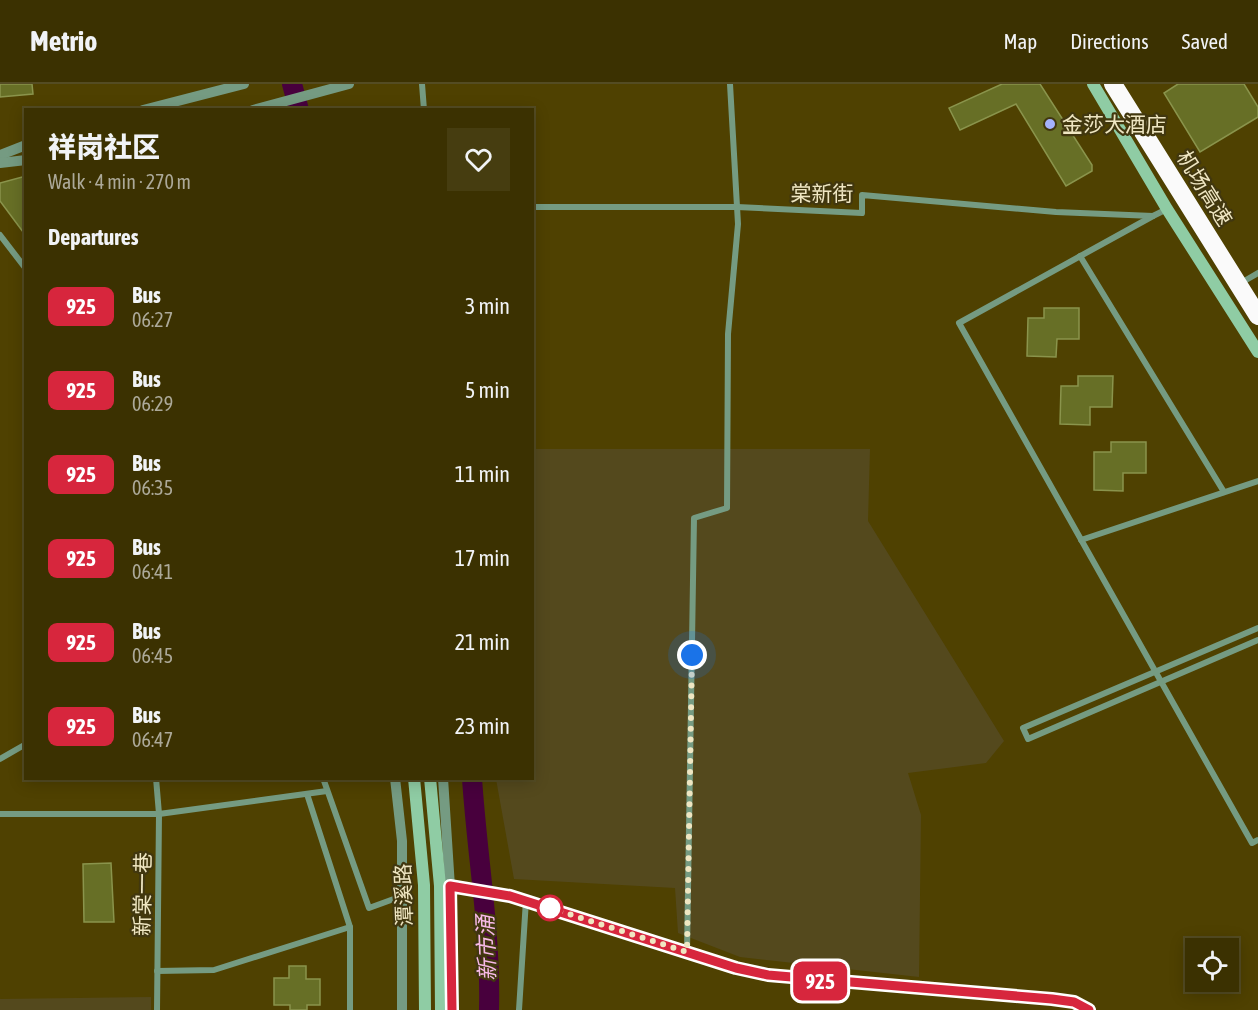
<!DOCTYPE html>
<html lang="en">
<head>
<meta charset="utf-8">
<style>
	:root { --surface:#3b3101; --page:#463d10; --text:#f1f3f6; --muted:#aca999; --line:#544c23 }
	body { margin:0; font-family:"Asap Condensed","Noto Sans SC",sans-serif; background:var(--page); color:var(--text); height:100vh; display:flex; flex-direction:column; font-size:22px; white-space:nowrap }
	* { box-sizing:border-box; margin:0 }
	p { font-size:20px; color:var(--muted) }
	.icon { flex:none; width:33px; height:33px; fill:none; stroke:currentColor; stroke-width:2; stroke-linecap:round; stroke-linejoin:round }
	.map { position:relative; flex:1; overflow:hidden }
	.drawer { position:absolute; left:24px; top:24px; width:510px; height:672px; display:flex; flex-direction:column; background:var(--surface); border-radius:0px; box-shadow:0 3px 15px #0003,0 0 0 2px var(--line) }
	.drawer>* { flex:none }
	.badge { padding:0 12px; border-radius:9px; font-size:21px; line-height:39px }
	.buttons { position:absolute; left:1185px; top:854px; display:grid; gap:12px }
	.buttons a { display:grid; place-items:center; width:54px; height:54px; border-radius:0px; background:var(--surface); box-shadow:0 3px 15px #0003,0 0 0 2px var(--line); font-size:30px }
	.you { position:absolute; width:30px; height:30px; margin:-15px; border:4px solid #fff; border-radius:50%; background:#1a73e8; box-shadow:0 0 0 9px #1a73e833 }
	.map>.badge { position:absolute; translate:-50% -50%; box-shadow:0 0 0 3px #fff }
	h2 { padding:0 24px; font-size:22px; line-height:54px }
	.round { display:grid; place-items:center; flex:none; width:63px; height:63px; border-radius:0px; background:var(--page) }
	.headline { display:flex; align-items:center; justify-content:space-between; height:102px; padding:0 24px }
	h1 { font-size:28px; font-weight:800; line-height:45px }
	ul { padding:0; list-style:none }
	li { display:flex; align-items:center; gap:18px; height:84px; padding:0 24px }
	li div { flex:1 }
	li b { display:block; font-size:22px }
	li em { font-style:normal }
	li .badge { min-width:66px; font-weight:700; text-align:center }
	header { display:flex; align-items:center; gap:36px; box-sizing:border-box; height:84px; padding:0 30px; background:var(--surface); border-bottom:2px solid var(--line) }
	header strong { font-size:28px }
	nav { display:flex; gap:33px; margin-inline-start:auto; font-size:21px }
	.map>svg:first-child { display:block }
	.built { fill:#54491d }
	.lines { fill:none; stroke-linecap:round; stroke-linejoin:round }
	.river { stroke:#48003d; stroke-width:20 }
	.building { fill:#676f26; stroke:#8a944c; stroke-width:1.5 }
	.minor { stroke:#759b82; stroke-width:6 }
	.tertiary { stroke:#759b82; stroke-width:10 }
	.secondary { stroke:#8fcca4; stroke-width:12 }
	.motorway { stroke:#fafafa; stroke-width:18 }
	.line-casing { stroke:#fff; stroke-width:14 }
	.line { stroke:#d7263d; stroke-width:9 }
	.walk { stroke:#efe6c2; stroke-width:6; stroke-dasharray:0 10.8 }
	.poi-dot { fill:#a4b2fc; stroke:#41370f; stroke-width:2 }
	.stop-dot { fill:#fff; stroke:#d7263d; stroke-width:3 }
	.labels { text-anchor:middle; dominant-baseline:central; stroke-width:4.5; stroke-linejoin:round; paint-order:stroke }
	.poi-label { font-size:21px; fill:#efe6c2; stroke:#41370f; text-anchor:start }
	.street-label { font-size:21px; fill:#efe6c2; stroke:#41370f }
	.water-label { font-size:22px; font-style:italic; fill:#f7b9e7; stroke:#41370f }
</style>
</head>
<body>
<header>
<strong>Metrio</strong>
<nav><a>Map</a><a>Directions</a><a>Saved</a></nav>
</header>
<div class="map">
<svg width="1258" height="926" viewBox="0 0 1258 926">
	<rect width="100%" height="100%" fill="#4f4101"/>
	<g class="built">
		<path d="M533,365H870L868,437L1004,657L986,679L908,689L921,731L919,893L740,873L678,849L675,804L514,795L496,695L532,694Z"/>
		<path d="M151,913V926H0V915Z"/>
	</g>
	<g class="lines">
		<g class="river">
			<path d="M292,0L299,26"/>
			<path d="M472,694C477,772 491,848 489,926"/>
		</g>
	</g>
	<g class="building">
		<path d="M0,0H32L33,10L0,13Z"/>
		<path d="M1002,0H1040L1092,81V87L1066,102L1016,20L960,46L949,24Z"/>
		<path d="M1178,0H1244L1258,23V33L1200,68L1164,9Z"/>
		<path d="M26,92V152L0,117V99Z"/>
		<path d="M1044,224H1079V255H1057L1056,273L1027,272L1028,234H1044Z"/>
		<path d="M1078,292H1113L1112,323H1090V341L1060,340L1061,302H1078Z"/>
		<path d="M1111,358H1146V389H1123V407L1094,406V368H1111Z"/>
		<path d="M111,779L114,838H84L83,780Z"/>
		<path d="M289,882H306V895H320V921H307V926H290V921H274V894H289Z"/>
	</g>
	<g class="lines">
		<g class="minor">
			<path d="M422,0L424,26"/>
			<path d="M532,123H737L862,129V111L1056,128L1153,132L1167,125"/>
			<path d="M1153,132L959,239L1252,759L1258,756"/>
			<path d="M0,151L26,185"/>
			<path d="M1080,172L1224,408"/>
			<path d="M1246,196L1258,189"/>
			<path d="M1081,456L1258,397"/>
			<path d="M1258,544L1023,644L1028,655L1258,556"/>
			<path d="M0,675L26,660"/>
			<path d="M156,694L159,730L157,926"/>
			<path d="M323,694L369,824L402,812"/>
			<path d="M307,710L350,843V926"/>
			<path d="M0,730H159L327,707"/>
			<path d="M450,803L494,807L756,889L799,896L1052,915L1081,920L1089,926"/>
			<path d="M687,868L694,434L727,424L728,250L738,140L730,0"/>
			<path d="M157,887L214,886L350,843"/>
			<path d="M519,926L526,816"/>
		</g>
		<g class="tertiary">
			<path d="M143,26L244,0"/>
			<path d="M253,26L349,0"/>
			<path d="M0,71L26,61"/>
			<path d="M0,79L26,76"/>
			<path d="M395,694L402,757V926"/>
			<path d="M443,694L450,803L452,926"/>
		</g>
		<g class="secondary">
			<path d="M1093,0L1167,125L1258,268"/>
			<path d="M414,694L424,801L425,926"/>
			<path d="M430,694L440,802L441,926"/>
		</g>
		<path class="motorway" d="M1113,0L1258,232"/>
	</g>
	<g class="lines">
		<defs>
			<path id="line" d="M452,926L450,802L510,812L736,884L768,891L1052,915L1074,918L1089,926"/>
		</defs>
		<use href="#line" class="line-casing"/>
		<use href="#line" class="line"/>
		<path class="walk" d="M550,824L687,868L692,571"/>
	</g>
	<circle class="poi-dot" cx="1050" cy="40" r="6"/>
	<circle class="stop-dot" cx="550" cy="824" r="12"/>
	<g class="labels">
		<g class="poi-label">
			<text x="1062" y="40">金莎大酒店</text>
		</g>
		<g class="street-label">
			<text transform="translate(1205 104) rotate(58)">机场高速</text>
			<text x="822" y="109">棠新街</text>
			<text transform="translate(142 810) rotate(-89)">新棠一巷</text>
			<text transform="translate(403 811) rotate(-92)">潭溪路</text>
		</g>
		<g class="water-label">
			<text transform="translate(486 864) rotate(-92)">新市涌</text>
		</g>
	</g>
</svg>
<div class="buttons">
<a><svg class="icon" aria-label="locate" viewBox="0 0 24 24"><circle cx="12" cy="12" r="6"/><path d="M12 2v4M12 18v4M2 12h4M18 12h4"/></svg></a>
</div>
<div class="you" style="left:692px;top:571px"></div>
<b class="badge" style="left:820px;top:897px;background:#d7263d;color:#fff">925</b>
<section class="drawer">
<div class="headline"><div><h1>祥岗社区</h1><p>Walk · 4 min · 270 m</p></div><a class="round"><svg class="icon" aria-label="heart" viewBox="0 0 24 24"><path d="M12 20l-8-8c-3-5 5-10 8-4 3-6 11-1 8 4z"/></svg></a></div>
<h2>Departures</h2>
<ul>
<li><span class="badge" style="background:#d7263d;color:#fff">925</span><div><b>Bus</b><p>06:27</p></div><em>3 min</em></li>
<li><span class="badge" style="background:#d7263d;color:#fff">925</span><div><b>Bus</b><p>06:29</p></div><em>5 min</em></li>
<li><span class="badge" style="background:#d7263d;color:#fff">925</span><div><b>Bus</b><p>06:35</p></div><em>11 min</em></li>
<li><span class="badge" style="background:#d7263d;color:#fff">925</span><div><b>Bus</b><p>06:41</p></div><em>17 min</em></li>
<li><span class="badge" style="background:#d7263d;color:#fff">925</span><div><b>Bus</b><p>06:45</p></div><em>21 min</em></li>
<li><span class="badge" style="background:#d7263d;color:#fff">925</span><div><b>Bus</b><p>06:47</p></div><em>23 min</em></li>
</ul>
</section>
</div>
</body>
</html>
